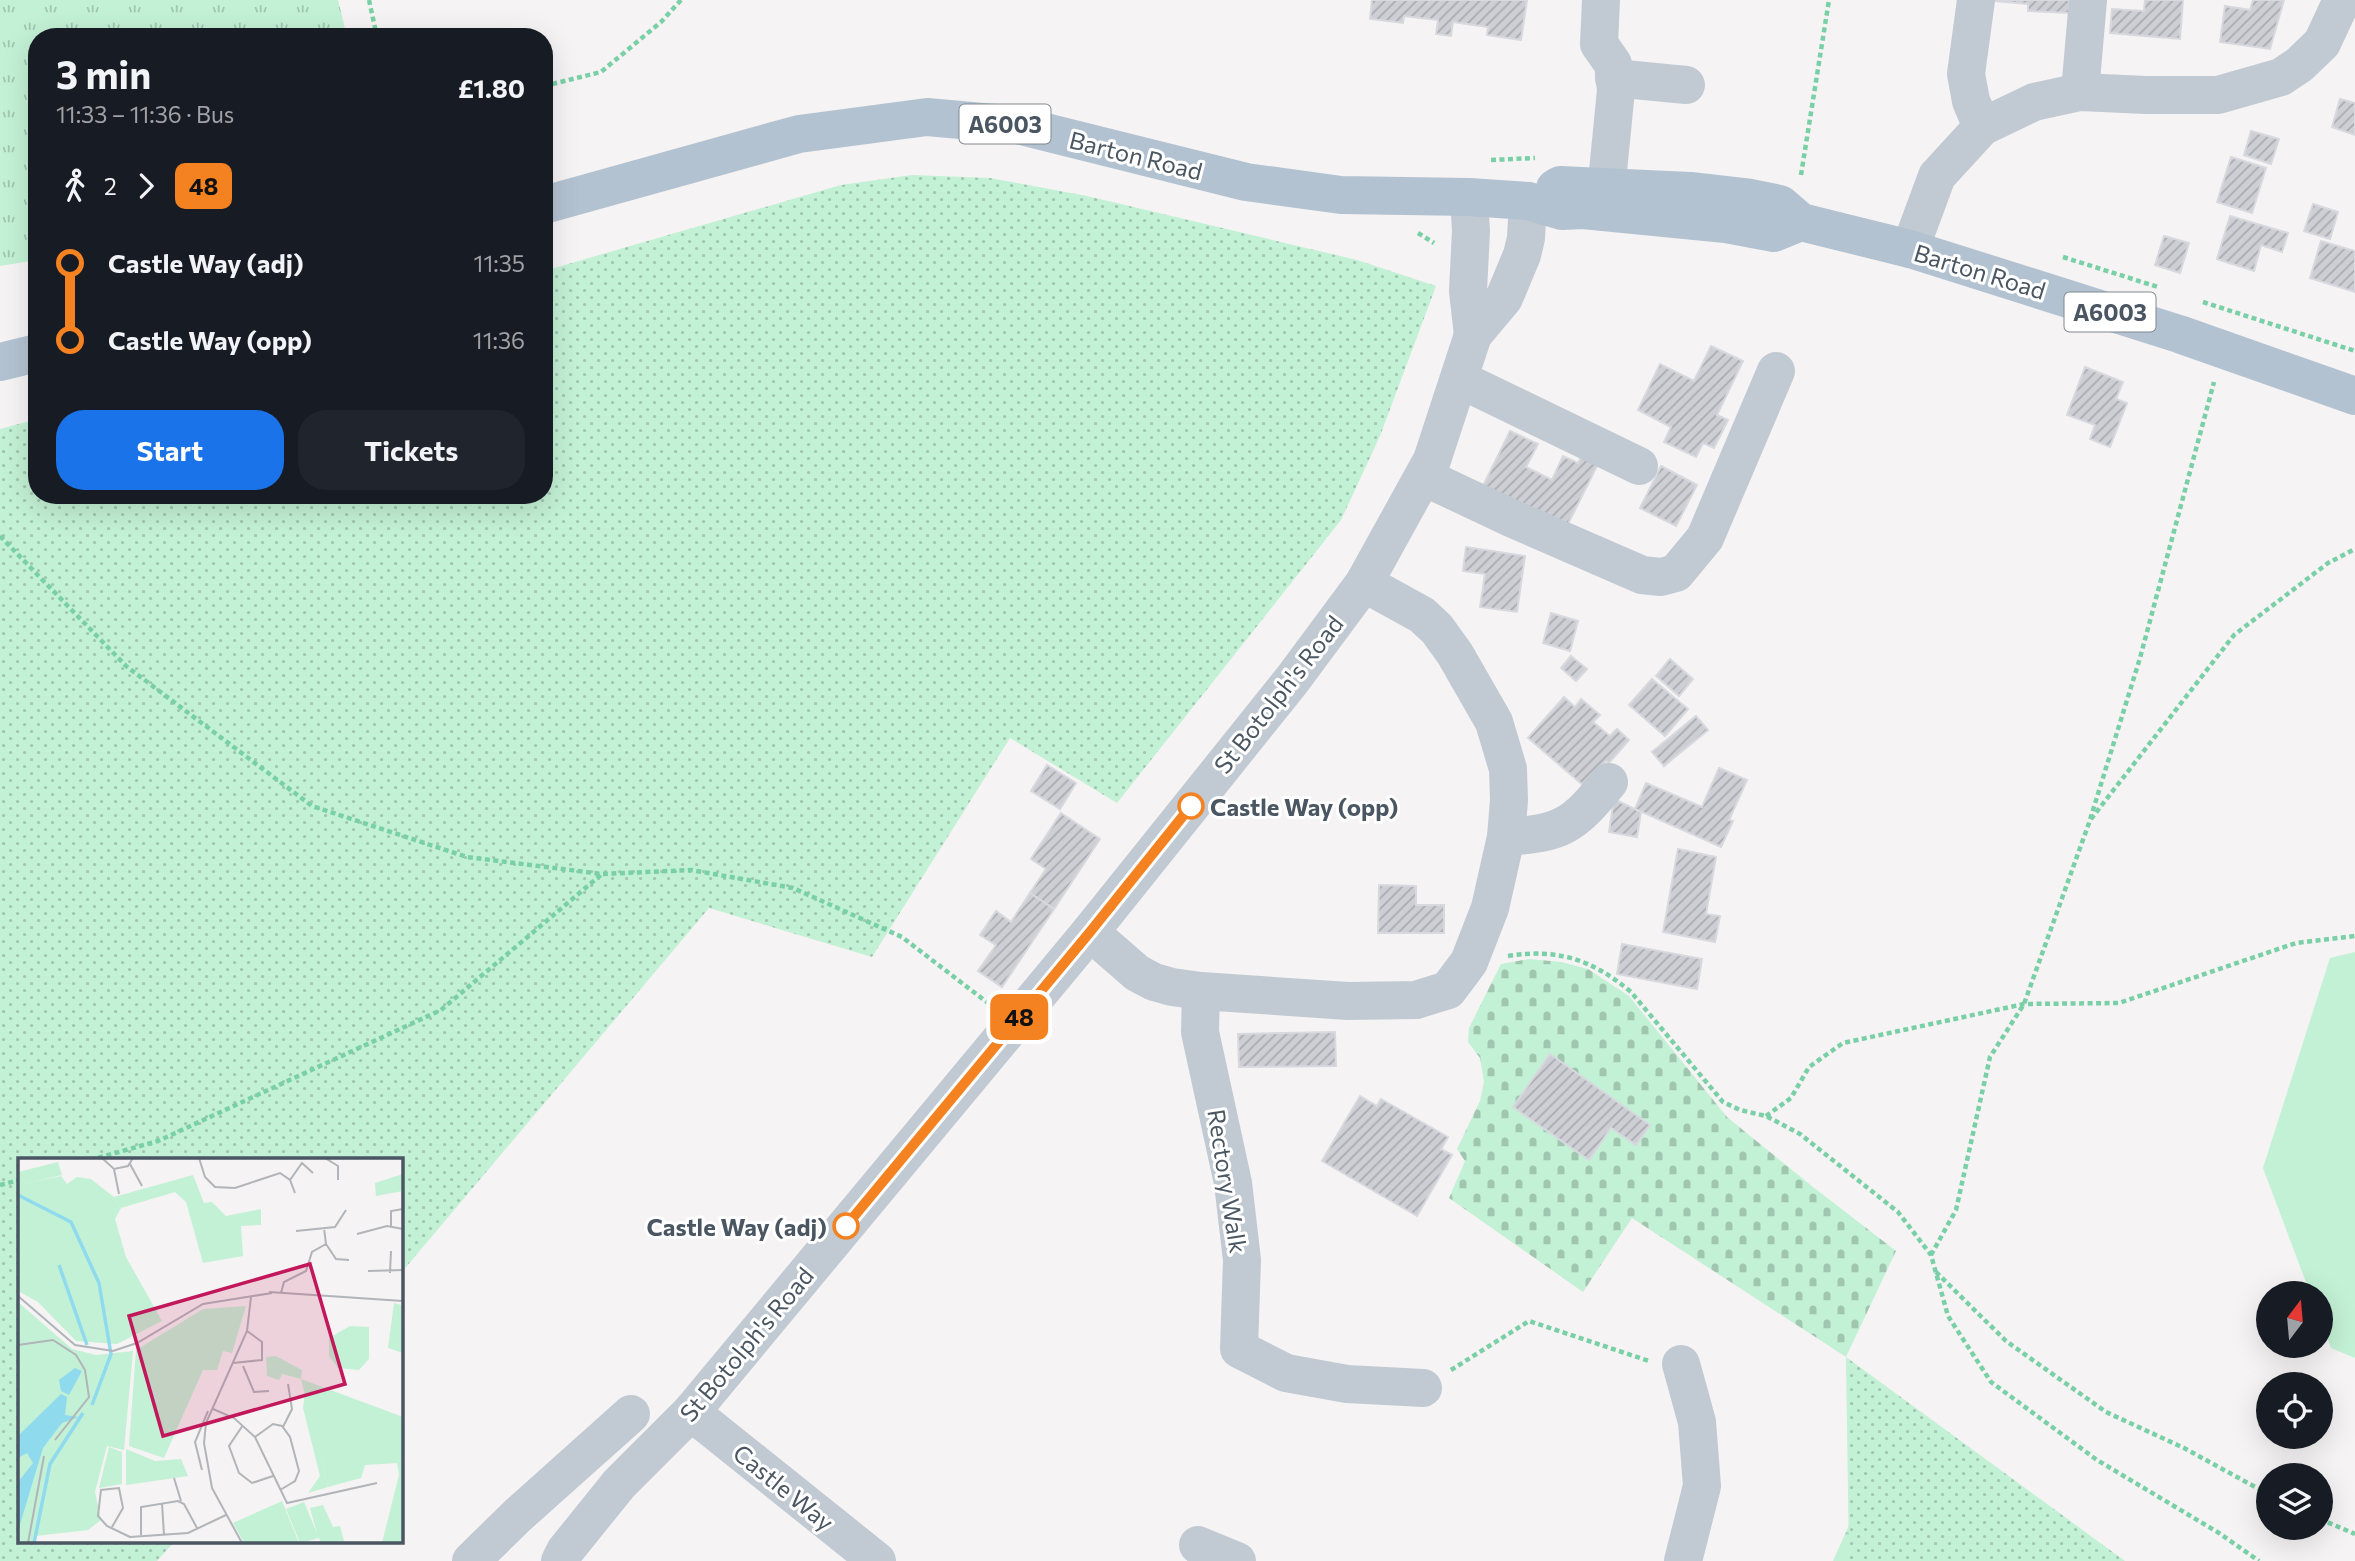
<!DOCTYPE html>
<html lang="en">
<head>
<meta charset="utf-8">
<style>
	:root { --surface:#171b24; --page:#20242c; --text:#f1f3f6; --muted:#9ea1a6; --accent:#1a73e8 }
	body { margin:0; font-family:Commissioner,sans-serif; background:var(--page); color:var(--text); height:100vh; display:flex; flex-direction:column; font-size:26px; white-space:nowrap }
	* { box-sizing:border-box; margin:0 }
	p { font-size:23px; color:var(--muted) }
	.icon { flex:none; width:38px; height:38px; fill:none; stroke:currentColor; stroke-width:2; stroke-linecap:round; stroke-linejoin:round }
	.map { position:relative; flex:1; overflow:hidden }
	.drawer { position:absolute; left:28px; top:28px; width:525px; height:476px; display:flex; flex-direction:column; background:var(--surface); border-radius:28px; box-shadow:0 7px 28px #0002 }
	.drawer>* { flex:none }
	.badge { padding:0 14px; border-radius:10px; font-size:24px; line-height:46px }
	.needle { width:46px; rotate:16deg }
	.fabs { position:absolute; left:2256px; top:1281px; display:grid; gap:14px }
	.fabs a { display:grid; place-items:center; width:77px; height:77px; border-radius:50%; background:var(--surface); box-shadow:0 7px 28px #0002; font-size:35px }
	.map>.badge { position:absolute; translate:-50% -50%; box-shadow:0 0 0 4px #fff }
	.legs { display:flex; align-items:center; gap:10px; height:77px; padding:0 28px; font-size:23px }
	.legs p { margin-inline-start:auto }
	.headline { display:flex; align-items:center; justify-content:space-between; height:119px; padding:0 28px }
	h1 { font-size:38px; font-weight:700; line-height:52px }
	.action { display:flex; gap:14px; margin-top:auto; padding:14px 28px }
	.action a { flex:1; height:80px; border-radius:28px; background:var(--accent); color:#fff; font-size:28px; font-weight:700; line-height:80px; text-align:center }
	.action a+a { background:var(--page); color:var(--text) }
	ul { padding:0 28px; list-style:none }
	li { display:flex; align-items:center; gap:24px; height:77px; font-size:26px }
	li i { display:grid; place-items:center; width:10px; height:100%; margin:0 9px; background:currentColor }
	li i::after { content:''; width:18px; height:18px; margin:-9px; border:5px solid; border-radius:50%; background:var(--surface) }
	li p { margin-inline-start:auto }
	li:first-child i { background:linear-gradient(#0000 50%,currentColor 0) }
	li:last-child i { background:linear-gradient(currentColor 50%,#0000 0) }
	.map>svg:first-child { display:block }
	.grass { fill:url(#grass-tufts) }
	.forest { fill:url(#forest-crowns) }
	.cemetery { fill:url(#cemetery-stones) }
	.park { fill:url(#park-dots) }
	.pitch { fill:#c3f1d5 }
	.building { fill:url(#building-hatch); stroke:#d7d9de; stroke-width:2 }
	.lines { fill:none; stroke-linecap:round; stroke-linejoin:round }
	.path { stroke:#7ad0a6; stroke-width:4.5; stroke-dasharray:5 3.5; stroke-linecap:butt }
	.minor { stroke:#c1cad2; stroke-width:38 }
	.major { stroke:#b3c2d1; stroke-width:38 }
	.line-1-casing { stroke:#fff; stroke-width:16 }
	.line-1 { stroke:#f58220; stroke-width:10 }
	.stop-1-dot { fill:#fff; stroke:#f58220; stroke-width:3.5 }
	.labels { text-anchor:middle; dominant-baseline:central; stroke-width:6; stroke-linejoin:round; paint-order:stroke }
	.shield { fill:#fff; stroke:#808990; stroke-width:2 }
	.shield-label { font-size:23px; font-weight:bold; fill:#4a5661 }
	.street-label { font-size:24px; fill:#4a5661; stroke:#fff }
	.stop-label { font-size:24px; font-weight:bold; fill:#4a5661; stroke:#fff; text-anchor:start }
	.inset-river { fill:none; stroke:#90daee; stroke-width:3.5 }
	.inset-road { fill:none; stroke:#b1b4b9; stroke-width:2 }
	.view { fill:#c2185b; fill-opacity:0.15; stroke:#c2185b; stroke-width:3.5 }
	.inset-edge { fill:none; stroke:#4a5661; stroke-width:3.5 }
</style>
</head>
<body>
<div class="map">
<svg width="2355" height="1561" viewBox="0 0 2355 1561">
	<defs>
		<pattern id="grass-tufts" width="24" height="20" patternUnits="userSpaceOnUse" patternTransform="scale(1.75)"><rect width="24" height="20" fill="#c3f1d5"/><path d="M3 7l-1-3M5 7V3M7 7l1-3M15 17l-1-3M17 17v-4M19 17l1-3" fill="none" stroke="#a0c6b0"/></pattern>
		<pattern id="forest-crowns" width="20" height="18" patternUnits="userSpaceOnUse" patternTransform="scale(1.75)"><rect width="20" height="18" fill="#c3f1d5"/><path d="M2 6a3 3 0 1 1 6 0M12 15a3 3 0 1 1 6 0" fill="none" stroke="#a0c6b0"/></pattern>
		<pattern id="cemetery-stones" width="16" height="16" patternUnits="userSpaceOnUse" patternTransform="scale(1.75)"><rect width="16" height="16" fill="#c3f1d5"/><path d="M2 7V4a2 2 0 0 1 4 0v3zM10 15v-3a2 2 0 0 1 4 0v3z" fill="#a0c6b0"/></pattern>
		<pattern id="park-dots" width="8" height="8" patternUnits="userSpaceOnUse" patternTransform="scale(1.75)"><rect width="8" height="8" fill="#c3f1d5"/><path d="M2 2h.1M6 6h.1" fill="none" stroke="#a0c6b0" stroke-width="1.8" stroke-linecap="round"/></pattern>
		<pattern id="building-hatch" width="6" height="6" patternUnits="userSpaceOnUse" patternTransform="scale(1.75)"><rect width="6" height="6" fill="#cdcfd5"/><path d="M-1 1l2-2M0 6l6-6M5 7l2-2" fill="none" stroke="#a8abb0"/></pattern>
	</defs>
	<rect width="100%" height="100%" fill="#f5f3f3"/>
	<path class="grass" d="M0,0H338L347,37H37V260L0,266Z"/>
	<path class="forest" d="M1850,1523L1849,1561H1833Z"/>
	<path class="cemetery" d="M1529,959L1561,962L1588,969L1629,996L1727,1117L1813,1187L1896,1251L1846,1357L1632,1218L1583,1292L1449,1198L1465,1161L1457,1149L1480,1101L1484,1082L1480,1058L1468,1042L1469,1028L1501,964Z"/>
	<g class="park">
		<path d="M912,175L990,178L1087,196L1357,260L1436,286L1380,436L1341,520L1117,803L1010,738L872,957L709,908L401,1273V1160H19V1542H174L157,1561H0V429L37,419V495H544V271L841,185Z"/>
		<path d="M1846,1357L2125,1561H1849Z"/>
	</g>
	<path class="pitch" d="M2355,952V1358L2331,1348L2321,1321L2320,1293H2310L2263,1168L2330,958Z"/>
	<g class="building">
		<path d="M1372,0H1527L1521,40L1487,35L1488,27L1453,22L1451,36L1436,34L1438,20L1404,16L1403,23L1370,19Z"/>
		<path d="M1984,0H2069V13L2028,11V4Z"/>
		<path d="M2145,0H2183L2180,39L2110,33L2112,9L2144,11Z"/>
		<path d="M2253,0H2284L2270,49L2220,42L2225,6L2250,10Z"/>
		<path d="M2340,99L2355,103V135L2332,127Z"/>
		<path d="M2251,131L2279,139L2271,164L2244,155Z"/>
		<path d="M2231,157L2266,168L2252,213L2217,202Z"/>
		<path d="M2313,204L2338,212L2330,239L2304,231Z"/>
		<path d="M2230,216L2288,233L2282,252L2261,245L2254,271L2217,259Z"/>
		<path d="M2164,236L2189,243L2180,273L2155,265Z"/>
		<path d="M2321,241L2355,251V292L2310,278Z"/>
		<path d="M1711,346L1743,361L1717,415L1728,420L1714,448L1703,443L1696,457L1664,442L1671,427L1638,410L1660,364L1694,381Z"/>
		<path d="M2085,367L2123,382L2116,399L2127,403L2110,447L2090,439L2095,425L2067,415Z"/>
		<path d="M1510,431L1538,444L1526,467L1552,480L1563,456L1578,463L1585,450L1601,458L1565,530L1482,488Z"/>
		<path d="M1661,466L1697,485L1676,526L1640,508Z"/>
		<path d="M1466,547L1525,556L1517,612L1480,607L1485,574L1463,571Z"/>
		<path d="M1551,613L1578,621L1570,651L1543,643Z"/>
		<path d="M1571,656L1587,669L1576,681L1561,668Z"/>
		<path d="M1670,659L1693,679L1679,696L1656,676Z"/>
		<path d="M1652,679L1688,709L1665,736L1629,705Z"/>
		<path d="M1564,697L1575,707L1581,699L1600,715L1593,722L1610,736L1617,729L1629,740L1609,763L1606,761L1584,786L1528,738Z"/>
		<path d="M1696,716L1708,730L1664,766L1652,752Z"/>
		<path d="M1047,765L1076,783L1060,809L1031,791Z"/>
		<path d="M1719,768L1747,780L1729,820L1733,821L1721,847L1635,809L1646,783L1702,807Z"/>
		<path d="M1614,799L1641,812L1637,837L1609,832Z"/>
		<path d="M1061,813L1100,839L1054,909L1030,893L1046,869L1031,859Z"/>
		<path d="M1678,849L1716,857L1706,914L1720,916L1715,942L1663,932Z"/>
		<path d="M1379,885L1416,886V905H1444V933H1378Z"/>
		<path d="M1030,893L1054,909L1002,987L978,971L996,945L980,935L996,911L1011,922Z"/>
		<path d="M1622,944L1702,959L1697,989L1617,974Z"/>
		<path d="M1335,1032L1336,1066L1239,1067L1238,1034Z"/>
		<path d="M1550,1054L1650,1125L1636,1145L1611,1128L1589,1160L1513,1107Z"/>
		<path d="M1360,1096L1377,1106L1381,1099L1448,1137L1441,1149L1452,1155L1417,1216L1322,1161Z"/>
	</g>
	<g class="lines">
		<g class="path">
			<path d="M369,0L377,37"/>
			<path d="M544,86L601,72L661,22L681,0"/>
			<path d="M1491,160L1535,158"/>
			<path d="M1801,175L1829,0"/>
			<path d="M1418,233L1434,243"/>
			<path d="M2063,257L2158,287"/>
			<path d="M2203,302L2355,351"/>
			<path d="M0,536L126,666L312,806L467,857L602,874L691,870L793,888L902,937L988,1003"/>
			<path d="M2091,819L2234,635L2328,563L2355,549"/>
			<path d="M1508,956C1558,948 1593,960 1631,992L1723,1102L1740,1110L1766,1116L1800,1134L1898,1212L1931,1255L1948,1316L1991,1382L2097,1460L2219,1533L2259,1561"/>
			<path d="M1766,1116L1791,1098L1809,1067L1843,1043L2024,1004L2119,1003L2296,943L2355,936"/>
			<path d="M90,1160L158,1141L441,1010L602,874"/>
			<path d="M0,1185L19,1180"/>
			<path d="M1931,1255L1956,1210L1990,1057L2024,1004L2089,823L2140,658L2214,382"/>
			<path d="M1936,1272L2006,1341L2106,1412L2184,1448L2268,1494"/>
			<path d="M1451,1370L1529,1321L1649,1361"/>
			<path d="M2320,1519L2355,1534"/>
		</g>
		<g class="minor">
			<path d="M1601,0L1599,44L1613,64L1616,90L1604,212"/>
			<path d="M1976,0L1966,74L1971,101L1982,127"/>
			<path d="M1614,78L1686,85"/>
			<path d="M2080,92L2088,0"/>
			<path d="M1469,197L1471,231L1468,291L1473,335"/>
			<path d="M1910,249L1937,176L1982,127L2034,102L2080,92L2146,95H2218L2281,77L2299,65L2322,43L2342,0"/>
			<path d="M1459,379L1639,466"/>
			<path d="M1424,477L1511,518L1642,575L1661,577L1676,573L1705,538L1776,371"/>
			<path d="M1506,837C1563,833 1573,826 1609,782"/>
			<path d="M1090,932L1137,973L1154,982L1172,987L1201,991L1348,1001L1416,1000L1448,990L1469,962L1490,908L1506,837L1509,800L1508,769L1494,722L1455,654L1437,629L1422,615L1364,583"/>
			<path d="M1201,991L1200,1032L1233,1183L1242,1260L1239,1349L1286,1373L1347,1384L1423,1388"/>
			<path d="M1681,1364L1697,1422L1702,1486L1683,1561"/>
			<path d="M691,1412L877,1561"/>
			<path d="M1198,1545L1237,1561"/>
			<path d="M471,1561L518,1515L631,1414"/>
			<path d="M560,1561L565,1551L619,1484L691,1412L1090,932L1292,680L1364,583L1432,460L1473,335L1504,298L1522,255L1526,238L1528,201"/>
		</g>
		<g class="major">
			<path d="M1555,188L1560,185L1690,191L1751,198L1780,204L1801,222L1910,249L2179,334L2355,396"/>
			<path d="M544,205L799,134L927,117L1017,125L1246,182L1341,195L1469,197L1528,201L1562,211L1583,210L1726,224L1774,233L1801,222"/>
			<path d="M0,362L37,353"/>
		</g>
	</g>
	<g class="lines">
		<defs>
			<path id="line-1" d="M846,1226L1090,932L1191,806"/>
		</defs>
		<use href="#line-1" class="line-1-casing"/>
		<use href="#line-1" class="line-1"/>
	</g>
	<g class="stop-1-dot">
		<circle cx="1191" cy="806" r="12"/>
		<circle cx="846" cy="1226" r="12"/>
	</g>
	<g class="labels">
		<g class="shield">
			<rect x="959.5" y="104.5" width="91" height="39" rx="5"/>
			<rect x="2064.5" y="292.5" width="91" height="39" rx="5"/>
		</g>
		<g class="shield-label">
			<text x="1005" y="124">A6003</text>
			<text x="2110" y="312">A6003</text>
		</g>
		<g class="street-label">
			<text transform="translate(1136 155) rotate(14)">Barton Road</text>
			<text transform="translate(1980 271) rotate(17)">Barton Road</text>
			<text transform="translate(1278 694) rotate(-52)">St Botolph's Road</text>
			<text transform="translate(1228 1181) rotate(81)">Rectory Walk</text>
			<text transform="translate(746 1344) rotate(-50)">St Botolph's Road</text>
			<text transform="translate(784 1487) rotate(39)">Castle Way</text>
		</g>
		<g class="stop-label">
			<text x="1210" y="806">Castle Way (opp)</text>
			<text x="827" y="1226" text-anchor="end">Castle Way (adj)</text>
		</g>
	</g>
	<g transform="translate(18 1158)">
		<rect width="385" height="385" fill="#f5f3f3"/>
		<path d="M43,18L49,26L59,19L73,21L96,39L103,50L97,61L108,99L144,163L99,186L58,183L20,144L0,133V27ZM376,145L383,147L385,195L370,190Z" fill="#c3f1d5"/>
		<path d="M385,16V33L358,38L357,25ZM175,17L186,45L194,44L208,58L243,51V67L223,68L225,98L185,105L168,44L157,34L103,50L96,39ZM287,234L310,329L290,335L302,318L285,250ZM385,298V385H364L381,317L379,305Z" fill="#c3f1d5"/>
		<path d="M258,198L284,212L283,221L264,216L261,222L249,218L248,199Z" fill="#c3f1d5"/>
		<path d="M0,144L54,191L78,197L115,193L106,292L89,288L77,334L83,362L70,372L18,378V385H0ZM228,148L214,195L205,193L199,212H185L146,300L111,288L118,192L185,151ZM283,221L385,259V298L379,305L347,307L343,320L310,329ZM264,343L281,385H226L215,365Z" fill="#c3f1d5"/>
		<path d="M91,289L104,294V326L81,330ZM108,291L137,303L163,301L170,318L108,327Z" fill="#c3f1d5"/>
		<path d="M40,4L44,17L2,27L0,14ZM332,168L351,169V201L341,212L320,210L311,198V180ZM364,256L385,263L377,301L352,294ZM286,344L299,375L292,350L305,347L315,369L322,368L326,383L303,385L301,380L282,385L268,351Z" fill="#c3f1d5"/>
		<path d="M57,210L64,213L51,237L43,233L41,222ZM43,236L49,239L47,257L61,259L44,265L25,290L0,373V324L15,305L9,295L0,300V278Z" fill="#90daee"/>
		<path class="inset-river" d="M0,37L53,64L81,125L93,196L74,247M41,107L69,187M16,385L32,306L65,255"/>
		<path class="inset-road" d="M84,0L96,11L110,8L115,0M181,0L187,19L197,29L217,30L262,15L272,22L277,35M307,0L320,8V22M112,6L124,28M96,11L101,36M272,22L284,5L295,15M373,68V53L385,51M306,70L308,86L318,101L331,102M278,73L317,69L328,52M339,76L369,68L385,71M350,113L385,112M372,115L373,93M251,134L385,143M263,135L266,124L288,113L294,94L308,86M0,138L57,187L95,193L119,185L185,146L254,135M0,187L35,182L58,197L67,212L71,239L37,282M215,205L244,202V184L229,173M225,208L236,234L251,233M195,251L216,260L237,279L269,345L359,325M225,267L211,288L221,315L234,325L255,318M265,269L274,251L270,226M237,279L255,266L264,268L272,279L281,313L277,323L262,332M184,312L177,284L190,253M156,320L163,343M144,345L146,377M94,369L105,350L101,330L83,332L80,358L89,368L112,379M123,377V349L160,343L166,346L179,370M112,379L170,375L208,357M10,385L26,298M224,385L194,330L186,285L188,265L229,173L233,139"/>
		<path class="view" d="M292,106L327,226L145,278L111,158Z"/>
		<rect width="385" height="385" class="inset-edge"/>
	</g>
</svg>
<div class="fabs">
<a><svg class="needle" viewBox="-14 -14 28 28"><path d="M0-13l5 13h-10z" fill="#e53935"/><path d="M0 13l5-13h-10z" fill="#9ea1a6"/></svg></a>
<a><svg class="icon" aria-label="locate" viewBox="0 0 24 24"><circle cx="12" cy="12" r="6"/><path d="M12 2v4M12 18v4M2 12h4M18 12h4"/></svg></a>
<a><svg class="icon" aria-label="layers" viewBox="0 0 24 24"><path d="M12 4l9 5-9 5-9-5zM3 14l9 5 9-5"/></svg></a>
</div>
<b class="badge" style="left:1019px;top:1017px;background:#f58220;color:#111">48</b>
<section class="drawer">
<div class="headline"><div><h1>3 min</h1><p>11:33 – 11:36 · Bus</p></div><b>£1.80</b></div>
<div class="legs"><svg class="icon" aria-label="walk" viewBox="0 0 24 24"><circle cx="13" cy="4" r="2"/><path d="M13 8l-2 6 4 7M11 14l-3 7M7 12l3-4h3l4 4"/></svg>2<svg class="icon" aria-label="forward" viewBox="0 0 24 24"><path d="M9 5l7 7-7 7"/></svg><b class="badge" style="background:#f58220;color:#111">48</b></div>
<ul>
<li><i style="color:#f58220"></i><b>Castle Way (adj)</b><p>11:35</p></li>
<li><i style="color:#f58220"></i><b>Castle Way (opp)</b><p>11:36</p></li>
</ul>
<div class="action"><a>Start</a><a>Tickets</a></div>
</section>
</div>
</body>
</html>
